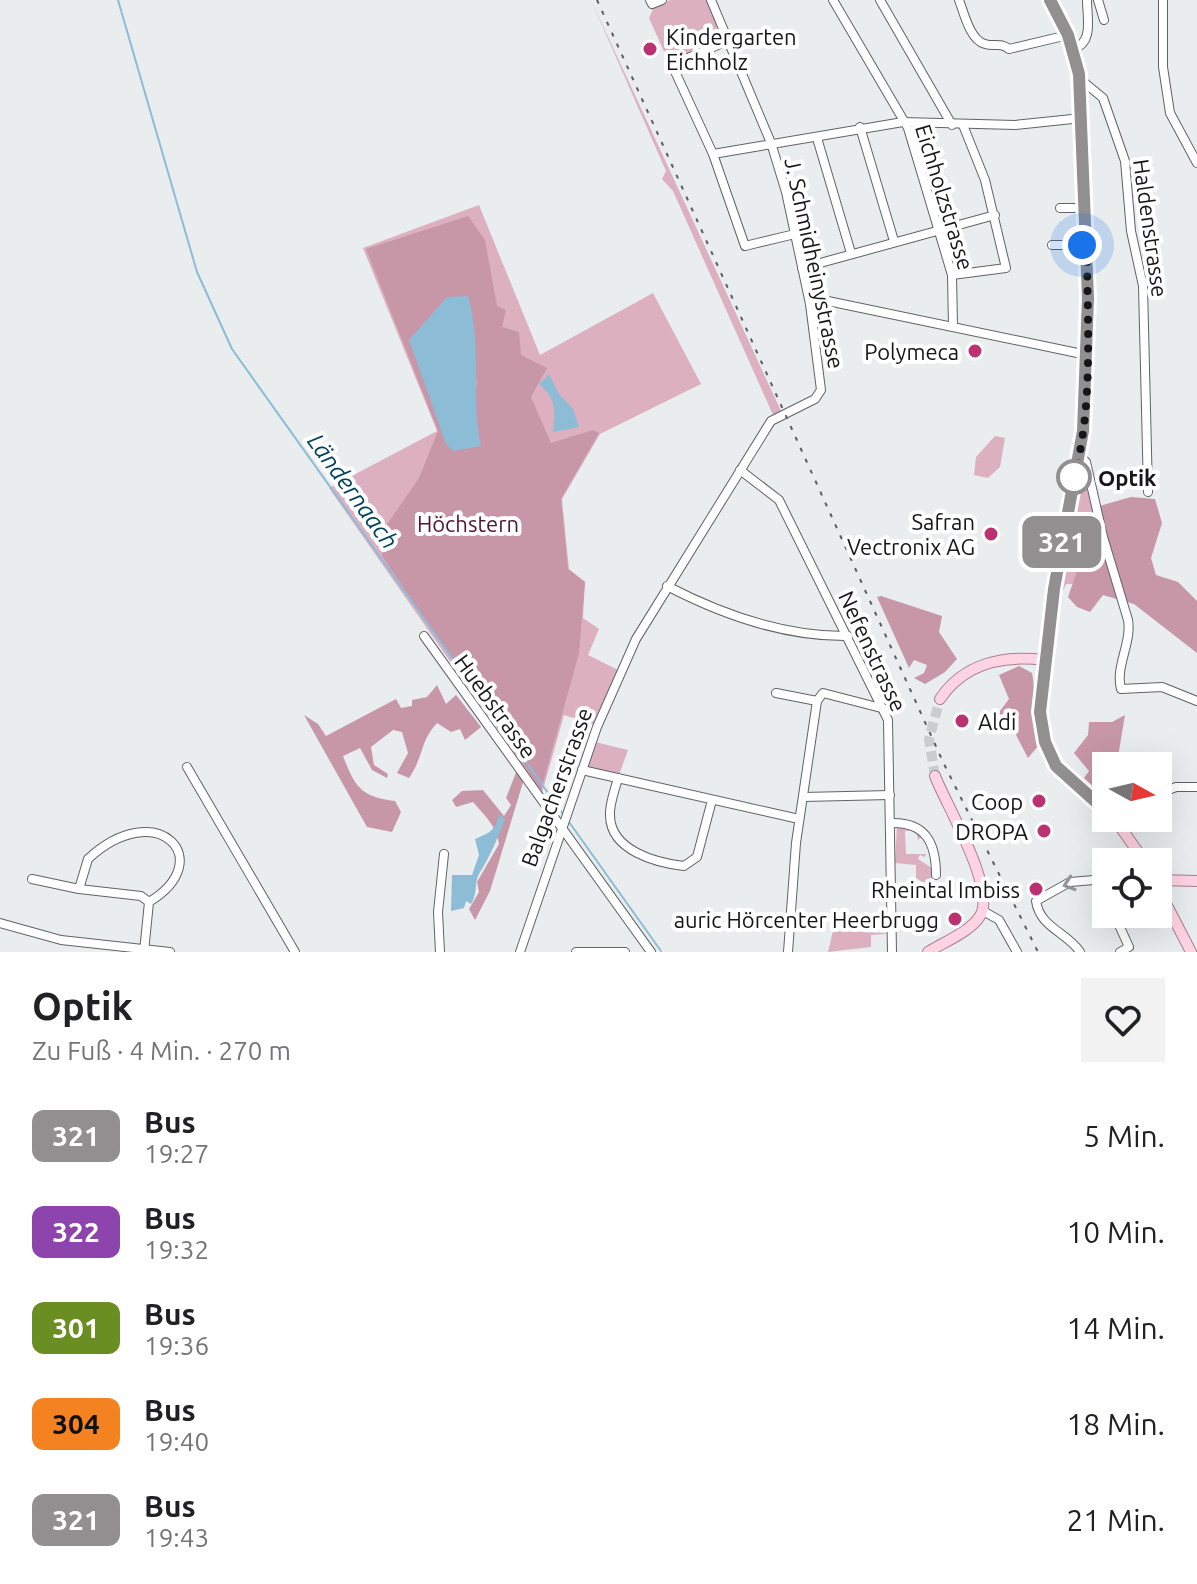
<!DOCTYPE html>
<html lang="de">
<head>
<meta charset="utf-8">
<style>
	:root { --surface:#fff; --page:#f2f2f2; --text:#202124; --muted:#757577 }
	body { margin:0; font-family:Ubuntu,sans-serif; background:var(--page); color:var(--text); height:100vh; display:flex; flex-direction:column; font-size:30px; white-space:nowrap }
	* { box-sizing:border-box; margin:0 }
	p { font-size:26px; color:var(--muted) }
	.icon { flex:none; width:44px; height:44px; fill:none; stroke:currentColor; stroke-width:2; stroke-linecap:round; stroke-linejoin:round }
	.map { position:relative; height:952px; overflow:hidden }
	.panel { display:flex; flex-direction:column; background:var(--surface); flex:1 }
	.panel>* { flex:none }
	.badge { padding:0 16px; border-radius:12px; font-size:28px; line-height:52px }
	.needle { width:52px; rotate:98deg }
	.fabs { position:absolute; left:1092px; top:752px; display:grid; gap:16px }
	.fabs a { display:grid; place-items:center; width:80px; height:80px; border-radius:0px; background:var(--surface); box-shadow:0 8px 32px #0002; font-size:40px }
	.you { position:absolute; width:40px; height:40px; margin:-20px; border:6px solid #fff; border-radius:50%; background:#1a73e8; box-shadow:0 0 0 12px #1a73e833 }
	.map>.badge { position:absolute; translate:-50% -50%; box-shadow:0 0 0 4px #fff }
	.round { display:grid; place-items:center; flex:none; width:84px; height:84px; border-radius:0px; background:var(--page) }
	.headline { display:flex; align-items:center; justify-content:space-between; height:136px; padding:0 32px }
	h1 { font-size:38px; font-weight:700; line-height:60px }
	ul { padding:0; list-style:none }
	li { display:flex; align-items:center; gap:24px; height:96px; padding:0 32px }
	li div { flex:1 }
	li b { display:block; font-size:30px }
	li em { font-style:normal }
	li .badge { min-width:88px; font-weight:700; text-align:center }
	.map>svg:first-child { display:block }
	.green { fill:#dcb0be }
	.forest { fill:#c796a7; fill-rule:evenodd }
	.water { fill:#8cbcd6 }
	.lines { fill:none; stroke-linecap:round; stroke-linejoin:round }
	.stream { stroke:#8cbcd6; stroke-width:2 }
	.major-tunnel { stroke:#c9cdce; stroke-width:10; stroke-dasharray:10 5; stroke-linecap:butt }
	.minor-casing { stroke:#606365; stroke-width:10 }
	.major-casing { stroke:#ac7e8f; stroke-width:12 }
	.minor { stroke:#fff; stroke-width:8 }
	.major { stroke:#fed3e2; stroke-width:10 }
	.rail { stroke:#5b5d5e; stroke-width:2; stroke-dasharray:4 8; stroke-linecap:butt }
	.oneway { stroke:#969697 }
	.line-casing { stroke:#fff; stroke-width:18 }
	.line { stroke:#918f90; stroke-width:12 }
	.walk { stroke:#151617; stroke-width:8; stroke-dasharray:0 14.4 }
	.poi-dot { fill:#bb3271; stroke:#fff; stroke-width:3 }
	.stop-dot { fill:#fff; stroke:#918f90; stroke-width:4 }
	.labels { text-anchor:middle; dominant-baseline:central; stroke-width:8; stroke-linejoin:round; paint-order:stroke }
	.poi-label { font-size:22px; fill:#151617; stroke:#fff; text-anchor:end }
	.street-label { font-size:22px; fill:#151617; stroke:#fff }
	.stop-label { font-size:22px; font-weight:bold; fill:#151617; stroke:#fff; text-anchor:start }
	.park-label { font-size:22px; fill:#50152f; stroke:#fff }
	.water-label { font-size:24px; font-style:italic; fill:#00415b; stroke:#fff }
</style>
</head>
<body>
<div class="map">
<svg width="1197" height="952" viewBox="0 0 1197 952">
	<rect width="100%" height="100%" fill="#e9edee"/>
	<g class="green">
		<path d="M591,0L781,411L773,415L673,191L662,179L666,171Z"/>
		<path d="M670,0H707L717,24L715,43L676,60L667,58L649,18L654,7Z"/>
		<path d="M479,205L540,355L653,293L701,384L600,434L562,499L569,569L585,582L583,618L599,629L588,655L618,670L595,725L564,715L542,793L329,488L437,431L363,248Z"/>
		<path d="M995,436L1005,438L1000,467L988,478L974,475L976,457Z"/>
		<path d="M1083,464L1099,528L1083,535L1086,545L1073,584H1066L1060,598L1063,559Z"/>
		<path d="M595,742L628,750L619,775L588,767Z"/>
		<path d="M897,825H911L923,836L918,840L916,831H905L906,854H926L925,857L920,855L918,859L935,870L932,888L916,878V865L895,863Z"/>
		<path d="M833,931L886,933V934L871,935V947L828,952Z"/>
	</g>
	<g class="forest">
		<path d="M468,216L485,240L497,306L506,310L502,327L519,332L521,355L547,368L531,397L551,443L593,430L599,433L561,499L568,569L585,582L579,653L541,790L382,556L386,526L419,478L438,431L366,249ZM447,297L477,381L473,412L409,341Z"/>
		<path d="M1131,497L1155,499L1162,523L1151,558L1156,575L1178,582L1197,601V653L1134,604L1103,595L1090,612L1077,607L1068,597L1086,545H1090L1094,558L1108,553L1096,507Z"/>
		<path d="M881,596L942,616L939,632L957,659L945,672L925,684L914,678L924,673L927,665L914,660L909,668L877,597Z"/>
		<path d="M1019,666L1032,673C1037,697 1030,721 1038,746L1028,758L1015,733L1004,728L997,715L1009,699L999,675Z"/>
		<path d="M437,685L446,704L456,695L481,727L465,740L460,729L451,732L437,723C420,741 424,756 409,778L397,773L408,753L402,732L393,730L371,747L374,765L388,774L387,778L372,770L360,748L343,756C355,787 361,797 395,801L401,812L392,832L367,827L304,715L318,724L326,736L396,699L401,708L412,706V700L427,697Z"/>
		<path d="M1125,715L1117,763L1133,766H1106V798L1084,778L1089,771L1074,753L1088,735L1089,722H1112Z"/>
		<path d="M517,770L524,779L490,891L475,920L469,909L479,892L477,882L499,844C496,825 485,816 473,802L456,807L452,800L462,791L483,790L504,816L511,805L506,798Z"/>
	</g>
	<g class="water">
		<path d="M468,296C483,346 470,396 481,446L453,451L446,444L409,340L447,297Z"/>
		<path d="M549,374L559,394L573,409L579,427L553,432C555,410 557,399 539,384Z"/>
		<path d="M499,814L505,819C497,840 491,854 479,874C474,882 478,893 471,904L466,901L464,908L451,911L452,875H472L479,855L475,839C490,833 496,830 499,814Z"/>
	</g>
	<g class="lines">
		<g class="stream">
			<path d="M118,0L197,272L232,349L563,814"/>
			<path d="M569,822L661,951"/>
		</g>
		<path class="major-tunnel" d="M935,776L929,739L940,699"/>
		<defs>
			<g id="minor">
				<path d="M650,0L652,4L662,0"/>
				<path d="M833,0L908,128L952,275L953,327"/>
				<path d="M880,0L952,125"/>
				<path d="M959,0C964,13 970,40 985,44C995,47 1000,42 1009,49L1068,35"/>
				<path d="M1098,0L1104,20"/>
				<path d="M1163,0V67L1170,113L1197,163"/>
				<path d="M727,41L672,65L713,154L903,122L1015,125L1082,118"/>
				<path d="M1073,49C1094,43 1087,18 1087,0"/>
				<path d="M1080,79L1103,98L1125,161L1131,231L1143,286L1148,492"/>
				<path d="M860,127L894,241"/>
				<path d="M817,138L851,253"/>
				<path d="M713,154L745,246L795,234"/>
				<path d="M1060,208H1086"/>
				<path d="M1052,245H1087"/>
				<path d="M802,268L995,215"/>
				<path d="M952,275L1006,268L985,180L963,125"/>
				<path d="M810,304L814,300H823L1087,355"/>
				<path d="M1079,455L1086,462L1103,537L1128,620C1132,643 1115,666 1121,689L1162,687L1197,701"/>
				<path d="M740,470L779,500L888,720L892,952"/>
				<path d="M667,586C723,615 784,637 848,636"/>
				<path d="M424,636L651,952"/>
				<path d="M776,693L817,701"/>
				<path d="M187,767L295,952"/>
				<path d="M582,770L799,819"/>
				<path d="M618,778C615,790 609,804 610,816C611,851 657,863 684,866L697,857L712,800"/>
				<path d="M1158,794L1176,787H1197"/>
				<path d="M803,797L890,795"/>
				<path d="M891,823C925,822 936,842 936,875"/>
				<path d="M32,879L79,889"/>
				<path d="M1097,879L1106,898"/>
				<path d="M983,911L999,920L1017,952"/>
				<path d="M1114,914L1129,947L1120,952"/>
				<path d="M0,923L61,940L170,952"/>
				<path d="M144,952L149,902L141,896L79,889L88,859C157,795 219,860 149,902"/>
				<path d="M440,952L438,912L444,854"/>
				<path d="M520,952L597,727L636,639L771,421L815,399L821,390L810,304L786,192L771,143L711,0"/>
				<path d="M576,952H625"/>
				<path d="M788,952L796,843L817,701L823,693L885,709"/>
				<path d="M1080,952C1067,932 1040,928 1036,901L1070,882L1106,879"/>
			</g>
			<g id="major">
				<path d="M1050,0L1068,35L1079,74L1088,298L1083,431L1054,589L1040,712L1045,742L1056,766L1106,811"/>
				<path d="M940,699C964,663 1004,655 1044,660"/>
				<path d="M1114,818L1145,862"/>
				<path d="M1158,880L1197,881"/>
				<path d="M1158,888L1191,952"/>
				<path d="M928,952C944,942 970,932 980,916C997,889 946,805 935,776"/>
			</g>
		</defs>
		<use href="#minor" class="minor-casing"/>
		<use href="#major" class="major-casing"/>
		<use href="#minor" class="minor"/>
		<use href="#major" class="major"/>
		<path class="rail" d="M597,0L944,764L1038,952"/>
	</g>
	<defs><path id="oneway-chevron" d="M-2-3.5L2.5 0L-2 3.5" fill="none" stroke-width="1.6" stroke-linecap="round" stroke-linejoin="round" transform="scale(2)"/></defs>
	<use class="oneway" href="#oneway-chevron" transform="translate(1069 884) rotate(162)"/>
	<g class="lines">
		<defs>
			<path id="line" d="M1050,0L1068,35L1079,74L1088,298L1083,431L1054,589L1040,712L1045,742L1056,766L1106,811"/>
		</defs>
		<use href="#line" class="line-casing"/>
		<use href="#line" class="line"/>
		<path class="walk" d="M1074,477C1094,406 1087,320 1087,245H1082"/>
	</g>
	<g class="poi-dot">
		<circle cx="650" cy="49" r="8"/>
		<circle cx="975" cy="351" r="8"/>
		<circle cx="991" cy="534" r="8"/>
		<circle cx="962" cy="721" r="8"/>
		<circle cx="1039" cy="801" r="8"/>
		<circle cx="1044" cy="831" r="8"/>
		<circle cx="1036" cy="889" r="8"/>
		<circle cx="955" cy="919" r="8"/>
	</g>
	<circle class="stop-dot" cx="1074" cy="477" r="16"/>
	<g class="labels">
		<g class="poi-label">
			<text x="666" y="36" text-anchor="start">Kindergarten<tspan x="666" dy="25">Eichholz</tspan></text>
			<text x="959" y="351">Polymeca</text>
			<text x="975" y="521">Safran<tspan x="975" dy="25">Vectronix AG</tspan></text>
			<text x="978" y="721" text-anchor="start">Aldi</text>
			<text x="1023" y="801">Coop</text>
			<text x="1028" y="831">DROPA</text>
			<text x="1020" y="889">Rheintal Imbiss</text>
			<text x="939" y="919">auric Hörcenter Heerbrugg</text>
		</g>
		<g class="street-label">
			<text transform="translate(945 197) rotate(73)">Eichholzstrasse</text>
			<text transform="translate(1151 228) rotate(82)">Haldenstrasse</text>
			<text transform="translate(815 263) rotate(78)">J. Schmidheinystrasse</text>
			<text transform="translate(873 651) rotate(65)">Nefenstrasse</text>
			<text transform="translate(496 706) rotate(54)">Huebstrasse</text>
			<text transform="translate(556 787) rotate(-70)">Balgacherstrasse</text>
		</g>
		<g class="stop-label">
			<text x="1098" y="477">Optik</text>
		</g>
		<g class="park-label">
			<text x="468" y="523">Höchstern</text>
		</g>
		<g class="water-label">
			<text transform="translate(353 491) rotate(54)">Ländernaach</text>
		</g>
	</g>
</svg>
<div class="fabs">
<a><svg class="needle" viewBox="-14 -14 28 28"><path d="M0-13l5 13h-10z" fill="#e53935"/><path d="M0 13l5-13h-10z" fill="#757577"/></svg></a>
<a><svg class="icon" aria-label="locate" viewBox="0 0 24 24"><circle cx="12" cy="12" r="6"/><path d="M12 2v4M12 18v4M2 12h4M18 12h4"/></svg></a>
</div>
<div class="you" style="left:1082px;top:245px"></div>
<b class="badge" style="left:1062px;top:542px;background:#918f90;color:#fff">321</b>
</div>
<section class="panel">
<div class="headline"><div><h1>Optik</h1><p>Zu Fuß · 4 Min. · 270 m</p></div><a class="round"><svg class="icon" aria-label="heart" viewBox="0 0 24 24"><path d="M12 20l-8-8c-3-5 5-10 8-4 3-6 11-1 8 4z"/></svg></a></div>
<ul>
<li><span class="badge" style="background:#918f90;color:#fff">321</span><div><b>Bus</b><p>19:27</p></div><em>5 Min.</em></li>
<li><span class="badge" style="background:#8e44ad;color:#fff">322</span><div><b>Bus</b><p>19:32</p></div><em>10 Min.</em></li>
<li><span class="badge" style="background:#6b8e23;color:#fff">301</span><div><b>Bus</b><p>19:36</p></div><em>14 Min.</em></li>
<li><span class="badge" style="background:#f58220;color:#111">304</span><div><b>Bus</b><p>19:40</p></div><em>18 Min.</em></li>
<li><span class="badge" style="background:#918f90;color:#fff">321</span><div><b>Bus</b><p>19:43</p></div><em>21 Min.</em></li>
</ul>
</section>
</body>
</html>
